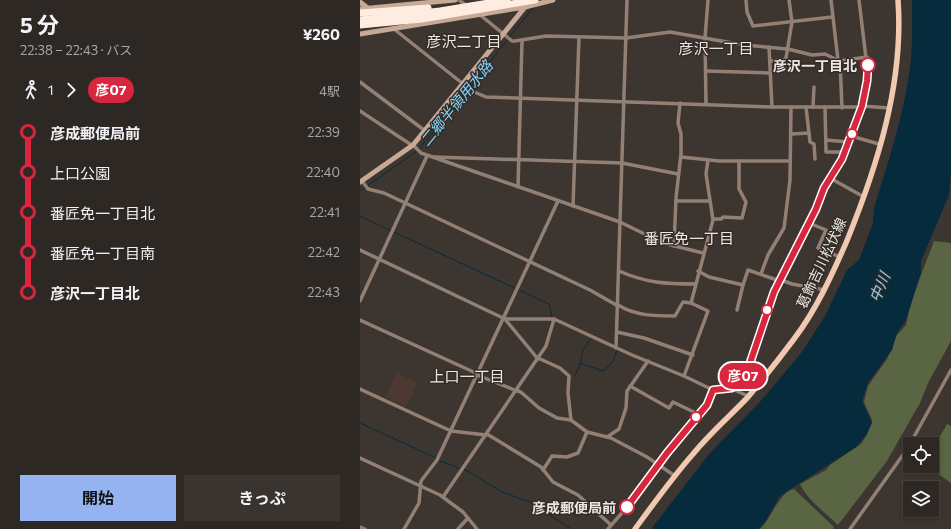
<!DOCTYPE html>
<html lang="ja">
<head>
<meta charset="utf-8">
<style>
	:root { --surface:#2e2824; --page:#3a3431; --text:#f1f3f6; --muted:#a7a6a6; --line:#494441; --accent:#95b2f1 }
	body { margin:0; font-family:Commissioner,"Noto Sans JP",sans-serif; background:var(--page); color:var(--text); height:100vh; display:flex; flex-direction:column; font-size:15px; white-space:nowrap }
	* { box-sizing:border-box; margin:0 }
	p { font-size:13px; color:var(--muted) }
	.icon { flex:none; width:22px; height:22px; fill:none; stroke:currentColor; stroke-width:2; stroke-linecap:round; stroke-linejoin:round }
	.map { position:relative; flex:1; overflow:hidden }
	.drawer { display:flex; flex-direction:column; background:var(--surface); width:360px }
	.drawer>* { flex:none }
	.badge { padding:0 8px; border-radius:13px; font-size:14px; line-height:26px }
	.fabs { position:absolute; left:543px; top:437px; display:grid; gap:8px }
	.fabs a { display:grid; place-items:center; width:36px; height:36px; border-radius:0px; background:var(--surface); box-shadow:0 2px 6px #0003,0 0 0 1px var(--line); font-size:20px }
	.map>.badge { position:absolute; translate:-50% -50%; box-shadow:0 0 0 2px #fff }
	.legs { display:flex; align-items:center; gap:6px; height:44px; padding:0 20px; font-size:13px }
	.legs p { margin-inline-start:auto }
	.overview { display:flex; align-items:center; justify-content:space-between; height:68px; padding:0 20px }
	h1 { font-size:22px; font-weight:700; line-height:30px }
	.cta { display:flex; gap:8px; margin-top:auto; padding:8px 20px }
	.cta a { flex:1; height:46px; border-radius:0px; background:var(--accent); color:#111; font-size:16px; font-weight:700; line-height:46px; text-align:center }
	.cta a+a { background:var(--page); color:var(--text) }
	ul { padding:0 20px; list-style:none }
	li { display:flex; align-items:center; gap:14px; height:40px; font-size:15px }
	li i { display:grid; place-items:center; width:6px; height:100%; margin:0 5px; background:currentColor }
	li i::after { content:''; width:10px; height:10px; margin:-5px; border:3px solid; border-radius:50%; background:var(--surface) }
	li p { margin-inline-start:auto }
	li:first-child i { background:linear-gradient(#0000 50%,currentColor 0) }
	li:last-child i { background:linear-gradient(currentColor 50%,#0000 0) }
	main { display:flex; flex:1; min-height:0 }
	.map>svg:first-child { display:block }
	.education { fill:#4d3932 }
	.green { fill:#5a6544 }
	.water { fill:#052b3d }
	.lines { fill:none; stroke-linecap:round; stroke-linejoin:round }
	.stream { stroke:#052b3d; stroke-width:1 }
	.street { stroke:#938074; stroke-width:3.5 }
	.secondary { stroke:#c7a996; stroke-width:5 }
	.primary { stroke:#f0c9b0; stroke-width:5.5 }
	.highway-bridge { stroke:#ffece0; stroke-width:7 }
	.line-1-casing { stroke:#fff; stroke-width:9 }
	.line-1 { stroke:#d7263d; stroke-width:6 }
	.stop-1-dot { fill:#fff; stroke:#d7263d; stroke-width:2 }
	.labels { text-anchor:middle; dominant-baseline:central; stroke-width:3; stroke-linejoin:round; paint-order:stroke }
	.stop-label { font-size:14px; font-weight:bold; fill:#ece7e4; stroke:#332b26; text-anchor:end }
	.street-label { font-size:14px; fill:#ece7e4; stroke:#332b26 }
	.neighbourhood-label { font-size:15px; fill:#ece7e4; stroke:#332b26 }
	.water-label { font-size:15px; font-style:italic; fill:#86d2fb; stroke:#332b26 }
</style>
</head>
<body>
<main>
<section class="drawer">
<div class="overview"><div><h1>5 分</h1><p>22:38 – 22:43 · バス</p></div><b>¥260</b></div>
<div class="legs"><svg class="icon" aria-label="walk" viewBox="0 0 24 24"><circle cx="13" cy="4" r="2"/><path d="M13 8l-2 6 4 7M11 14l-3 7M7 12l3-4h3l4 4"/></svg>1<svg class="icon" aria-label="forward" viewBox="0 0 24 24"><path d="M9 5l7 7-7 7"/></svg><b class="badge" style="background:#d7263d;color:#fff">彦07</b><p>4駅</p></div>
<ul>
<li><i style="color:#d7263d"></i><b>彦成郵便局前</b><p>22:39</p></li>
<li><i style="color:#d7263d"></i><span>上口公園</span><p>22:40</p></li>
<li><i style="color:#d7263d"></i><span>番匠免一丁目北</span><p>22:41</p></li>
<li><i style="color:#d7263d"></i><span>番匠免一丁目南</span><p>22:42</p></li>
<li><i style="color:#d7263d"></i><b>彦沢一丁目北</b><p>22:43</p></li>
</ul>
<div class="cta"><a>開始</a><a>きっぷ</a></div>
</section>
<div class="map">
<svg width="591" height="529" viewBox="0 0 591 529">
	<rect width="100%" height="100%" fill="#3d3530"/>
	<path class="education" d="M37,373L58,383L46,407L25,397Z"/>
	<g class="green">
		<path d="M574,241L591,243V341L568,383L560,403L527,461L478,525C465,512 448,501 440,484L466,470L470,465L501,444L508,433L512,420L504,402L508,386L527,359L537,335L546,325L551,301Z"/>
		<path d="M587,424L591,426V483L567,466H572V450Z"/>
		<path d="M434,489L474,527L473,529H400C411,519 420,491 434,489Z"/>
	</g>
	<path class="water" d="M552,0H591V173L589,195L561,261V273L546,320L537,333L532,350L508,383L502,401L512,423L506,435L496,447L420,496L405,522L398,529H291L350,453L399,403L442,352L465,316L487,270L499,260L513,223L514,208C528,162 544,115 550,68C553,45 552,23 552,0Z"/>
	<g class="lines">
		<g class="stream">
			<path d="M149,37L174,7"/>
			<path d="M110,88L147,40"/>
			<path d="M59,149L108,90"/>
			<path d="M0,191L57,151"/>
			<path d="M0,216L31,231"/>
			<path d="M34,232L189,304L192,318"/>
			<path d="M190,328L191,321"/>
			<path d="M220,363L243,371L253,362L257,350"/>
			<path d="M215,376L220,364L223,350L231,339"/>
			<path d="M0,423L76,458"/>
			<path d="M78,460L101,469"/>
			<path d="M104,469L142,492L170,502L211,529"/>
		</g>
		<g class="street">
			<path d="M99,0L107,6"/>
			<path d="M386,0L387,12L393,26L472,17"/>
			<path d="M471,0L478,60"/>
			<path d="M119,14L152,41H155L186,36L266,38L310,32L384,45L428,49L452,55L465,54L479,61L507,57"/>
			<path d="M34,29L112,91L126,97L412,107H501"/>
			<path d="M409,47L412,107"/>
			<path d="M410,61L424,60L426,58L432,22L429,0"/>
			<path d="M480,61L482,108"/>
			<path d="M346,71L410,73"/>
			<path d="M0,82L64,130"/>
			<path d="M346,104L345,38L348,0"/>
			<path d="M502,106L529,108"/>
			<path d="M446,107L450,142L454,144L455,159"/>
			<path d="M453,107L454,87"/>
			<path d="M465,107L466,152H484"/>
			<path d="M0,111L53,146"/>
			<path d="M431,134L449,133"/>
			<path d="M491,136L519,144"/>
			<path d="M466,140L488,142"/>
			<path d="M53,145L61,153L260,222L303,243L343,253"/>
			<path d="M74,157L262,163L318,174"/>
			<path d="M321,157L359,161H430"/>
			<path d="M470,178L504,197"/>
			<path d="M2,181L8,189L24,193L230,290L258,306"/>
			<path d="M158,187L162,41"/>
			<path d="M316,201H350"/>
			<path d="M213,206L219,37"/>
			<path d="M353,219H361L363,217L382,218L386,202L379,189V161"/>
			<path d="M449,223L466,230L458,248L480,257"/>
			<path d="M314,246L316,198L321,154V134L318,123L320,103"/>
			<path d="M0,250L143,318"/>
			<path d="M259,271C286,283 306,284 335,284"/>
			<path d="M338,271L349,277L383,285L388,270L420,281"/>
			<path d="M401,274L408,255L424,228L430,180L431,107"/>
			<path d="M421,280L432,284L465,290"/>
			<path d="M0,301L67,156"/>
			<path d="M331,303L353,220L346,174L348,160"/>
			<path d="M258,305C276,316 295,316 315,316L323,302L331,303L348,311L324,376"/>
			<path d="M377,310L383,285"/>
			<path d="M144,318L178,359"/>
			<path d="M145,319H194L272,355L324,376L353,390"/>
			<path d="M0,320L118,374"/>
			<path d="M257,332L284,338L333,355"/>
			<path d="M256,348L267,0"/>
			<path d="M178,358L200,368L209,376L208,393L211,420"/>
			<path d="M117,375L157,391"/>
			<path d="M270,386L309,408L313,402L338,414"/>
			<path d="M0,389L91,431"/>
			<path d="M372,389L388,396"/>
			<path d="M157,390L162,393L179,408L197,418L211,420L227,432L251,438L287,457L315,476"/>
			<path d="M91,431L126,435"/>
			<path d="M127,434L181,467L193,482L218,495L251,525"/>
			<path d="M247,437L259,429L266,408L267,391L288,361"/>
			<path d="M550,444L591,370"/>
			<path d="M0,458L80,495L103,512L117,529"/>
			<path d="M183,470L192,456L207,457L218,453L227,432"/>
			<path d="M83,497L186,346L194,319"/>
			<path d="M0,527L5,529"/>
			<path d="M44,529L59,503L61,481L77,460L198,201"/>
			<path d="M98,529L108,518"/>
			<path d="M248,529L267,507L307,453L347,405L353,390L372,388L378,384L387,369L414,292L456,209L464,188L482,159L491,136L501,107L508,75L499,0"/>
			<path d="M490,529L550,445"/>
		</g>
		<g class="secondary">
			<path d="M0,2L9,9"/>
			<path d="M0,9L95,0"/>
			<path d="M0,34L165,7L193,0"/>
			<path d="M0,182L53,145L170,1"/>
		</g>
		<path class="primary" d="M275,529C294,503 312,478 333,454C350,433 370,416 388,397C404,378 419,359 434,339C456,310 471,277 486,243C517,167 544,83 538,0"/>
		<g class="highway-bridge">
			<path d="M0,13L68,8"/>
			<path d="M0,20L80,11L147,0"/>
			<path d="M0,25L62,19L175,0"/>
		</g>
	</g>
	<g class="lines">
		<defs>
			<path id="line-1" d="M267,507L307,453L347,405L353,390L372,388L381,380L389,366L414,292L456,209L464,188L482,159L502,106L507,81L508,65"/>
		</defs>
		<use href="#line-1" class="line-1-casing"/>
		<use href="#line-1" class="line-1"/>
	</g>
	<g class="stop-1-dot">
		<circle cx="508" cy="65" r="7"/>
		<circle cx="492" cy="134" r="5"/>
		<circle cx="407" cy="310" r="5"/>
		<circle cx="336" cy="417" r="5"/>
		<circle cx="267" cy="507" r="7"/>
	</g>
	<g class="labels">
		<g class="stop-label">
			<text x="497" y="65">彦沢一丁目北</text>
			<text x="256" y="507">彦成郵便局前</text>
		</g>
		<g class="street-label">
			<text transform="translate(461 263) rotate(-65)">葛飾吉川松伏線</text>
		</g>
		<g class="neighbourhood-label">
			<text x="104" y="41">彦沢二丁目</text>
			<text x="356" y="48">彦沢一丁目</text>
			<text x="329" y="238">番匠免一丁目</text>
			<text x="107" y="376">上口一丁目</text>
		</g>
		<g class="water-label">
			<text transform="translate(96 103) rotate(-51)">二郷半領用水路</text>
			<text transform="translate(519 287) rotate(-67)">中川</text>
		</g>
	</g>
</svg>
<div class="fabs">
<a><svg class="icon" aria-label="locate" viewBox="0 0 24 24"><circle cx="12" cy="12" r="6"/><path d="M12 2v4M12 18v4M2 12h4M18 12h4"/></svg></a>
<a><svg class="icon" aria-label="layers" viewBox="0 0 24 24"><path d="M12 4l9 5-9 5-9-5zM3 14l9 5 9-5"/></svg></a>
</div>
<b class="badge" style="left:383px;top:376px;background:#d7263d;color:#fff">彦07</b>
</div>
</main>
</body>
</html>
